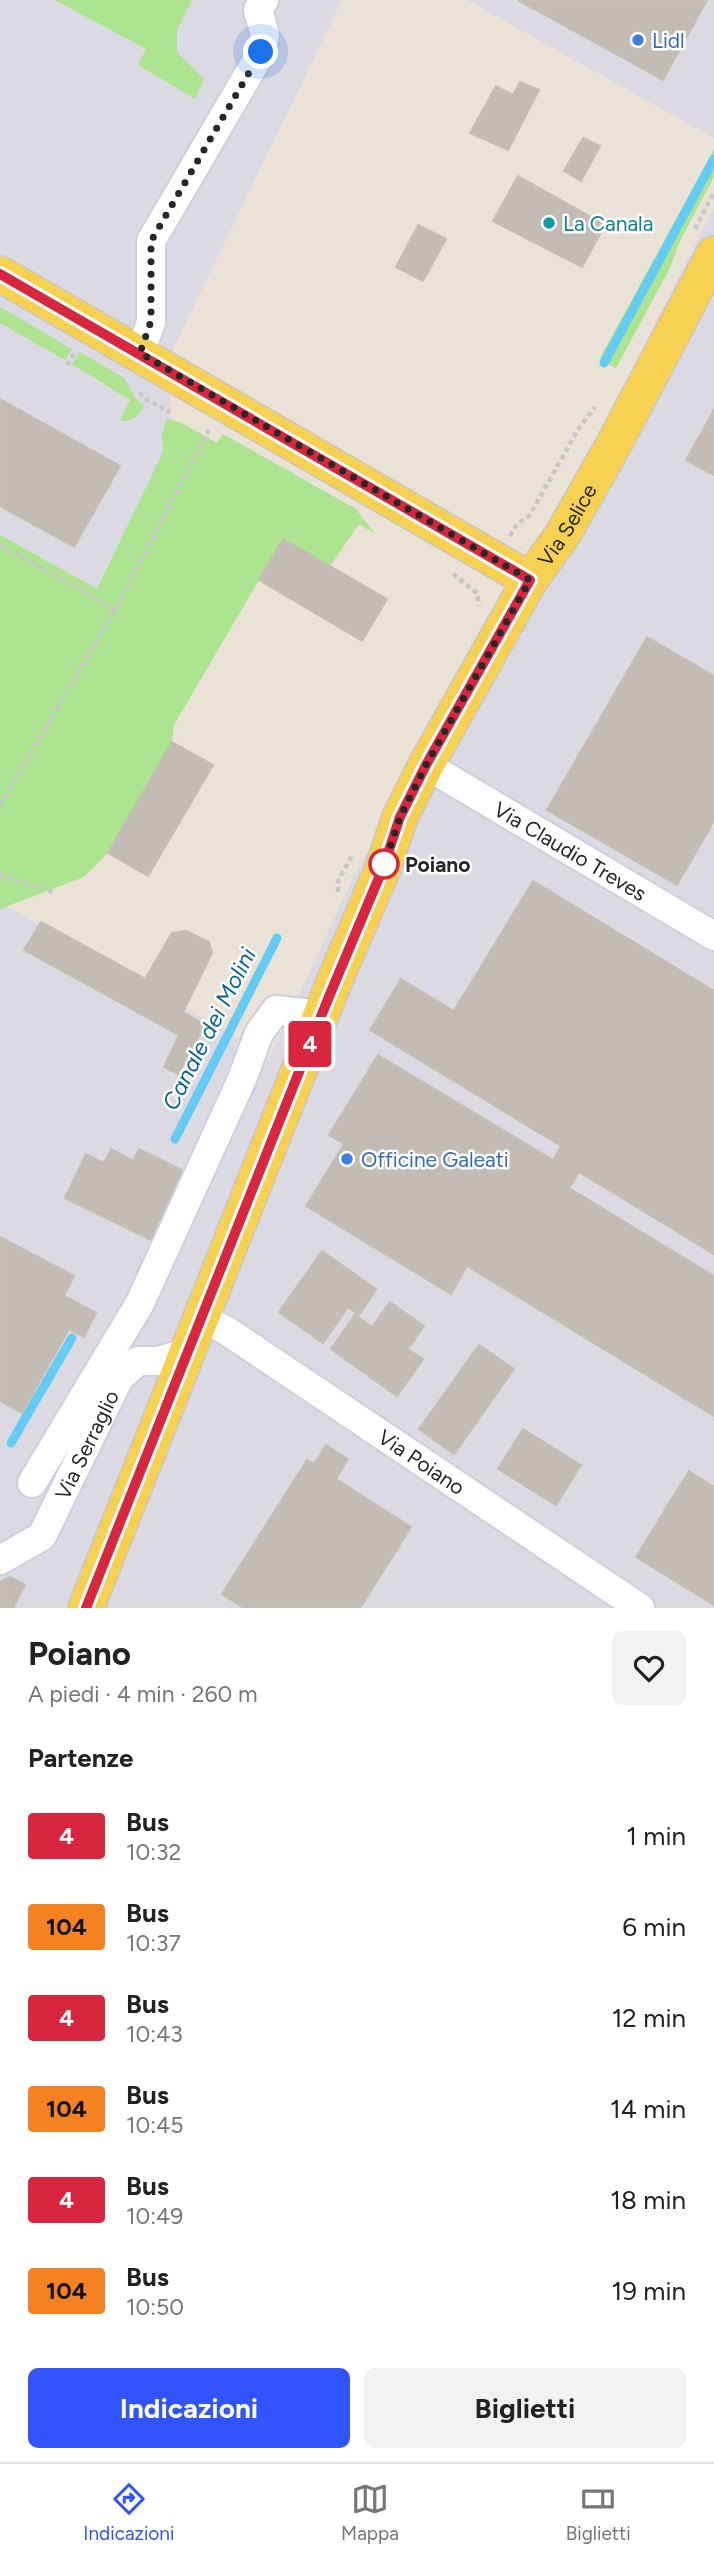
<!DOCTYPE html>
<html lang="it">
<head>
<meta charset="utf-8">
<style>
	:root { --surface:#fff; --page:#f2f2f2; --text:#222; --muted:#767676; --line:#e0e0e0; --accent:#3054ff }
	body { margin:0; font-family:Figtree,sans-serif; background:var(--page); color:var(--text); height:100vh; display:flex; flex-direction:column; font-size:26px; white-space:nowrap }
	* { box-sizing:border-box; margin:0 }
	p { font-size:23px; color:var(--muted) }
	.icon { flex:none; width:38px; height:38px; fill:none; stroke:currentColor; stroke-width:2; stroke-linecap:round; stroke-linejoin:round }
	.map { position:relative; height:1608px; overflow:hidden }
	.details { display:flex; flex-direction:column; background:var(--surface); flex:1 }
	.details>* { flex:none }
	.badge { padding:0 14px; border-radius:5px; font-size:24px; line-height:46px }
	.you { position:absolute; width:35px; height:35px; margin:-18px; border:5px solid #fff; border-radius:50%; background:#1a73e8; box-shadow:0 0 0 10px #1a73e833 }
	.map>.badge { position:absolute; translate:-50% -50%; box-shadow:0 0 0 4px #fff }
	h2 { padding:0 28px; font-size:26px; line-height:63px }
	.round { display:grid; place-items:center; flex:none; width:74px; height:74px; border-radius:10px; background:var(--page) }
	.overview { display:flex; align-items:center; justify-content:space-between; height:119px; padding:0 28px }
	h1 { font-size:33px; font-weight:700; line-height:52px }
	.primary-button { display:flex; gap:14px; margin-top:auto; padding:14px 28px }
	.primary-button a { flex:1; height:80px; border-radius:10px; background:var(--accent); color:#fff; font-size:28px; font-weight:700; line-height:80px; text-align:center }
	.primary-button a+a { background:var(--page); color:var(--text) }
	ul { padding:0; list-style:none }
	li { display:flex; align-items:center; gap:21px; height:91px; padding:0 28px }
	li div { flex:1 }
	li b { display:block; font-size:26px }
	li em { font-style:normal }
	li .badge { min-width:77px; font-weight:700; text-align:center }
	.tab-bar { display:flex; justify-content:space-around; align-items:center; height:98px; border-top:2px solid var(--line); background:var(--surface); font-size:19px; color:var(--muted) }
	.tab-bar a { display:grid; justify-items:center; gap:4px }
	.tab-bar .active { color:var(--accent) }
	.map>svg:first-child { display:block }
	.industrial { fill:#dbd9e2 }
	.green { fill:#ace490 }
	.lines { fill:none; stroke-linecap:round; stroke-linejoin:round }
	.stream { stroke:#64ccf3; stroke-width:9 }
	.building { fill:#c2bcb4; stroke:#c5beb1; stroke-width:2 }
	.minor-casing { stroke:#ccd0e1; stroke-width:32 }
	.major-casing { stroke:#c7c7c7; stroke-width:38 }
	.path { stroke:#c7c7c7; stroke-width:4.5; stroke-dasharray:5 3.5; stroke-linecap:butt }
	.minor { stroke:#fff; stroke-width:28 }
	.major { stroke:#f6d151; stroke-width:35 }
	.line-casing { stroke:#fff; stroke-width:16 }
	.line { stroke:#d7263d; stroke-width:10 }
	.walk { stroke:#272727; stroke-width:7; stroke-dasharray:0 12.6 }
	.shop-dot { fill:#3f7fe0; stroke:#fff; stroke-width:2.5 }
	.culture-dot { fill:#0f9aa8; stroke:#fff; stroke-width:2.5 }
	.stop-dot { fill:#fff; stroke:#d7263d; stroke-width:3.5 }
	.labels { text-anchor:middle; dominant-baseline:central; stroke-width:5; stroke-linejoin:round; paint-order:stroke }
	.shop-label { font-size:21px; fill:#366cbe; stroke:#fff; text-anchor:start }
	.culture-label { font-size:21px; fill:#0d838f; stroke:#fff; text-anchor:start }
	.street-label { font-size:21px; fill:#272727; stroke:#fff }
	.stop-label { font-size:21px; font-weight:bold; fill:#272727; stroke:#fff; text-anchor:start }
	.water-label { font-size:23px; font-style:italic; fill:#08669a; stroke:#fff }
</style>
</head>
<body>
<div class="map">
<svg width="714" height="1608" viewBox="0 0 714 1608">
	<rect width="100%" height="100%" fill="#ebe2d7"/>
	<g class="industrial">
		<path d="M0,0H342L173,349L169,451L0,846Z"/>
		<path d="M467,0H714V139V138Z"/>
		<path d="M714,207V1608H0V902L270,1056L356,872L550,535Z"/>
	</g>
	<g class="green">
		<path d="M55,0H192L177,30V52L204,79L195,99L138,65L146,49Z"/>
		<path d="M714,149V177L680,241L670,268L616,368L604,363L600,358Z"/>
		<path d="M0,307L72,349L65,360L0,323Z"/>
		<path d="M80,352L124,378L136,399L144,405C137,417 134,421 120,421L130,400L72,364Z"/>
		<path d="M167,418L184,424L217,443L223,434L356,509L375,534L359,524L330,566L283,539L174,725L172,742L108,853L84,877L0,909V535L97,589L163,452L162,433Z"/>
	</g>
	<g class="lines">
		<g class="stream">
			<path d="M604,363L714,159"/>
			<path d="M175,1139L277,938"/>
			<path d="M11,1443L72,1338"/>
		</g>
	</g>
	<g class="building">
		<path d="M518,0H707L663,80Z"/>
		<path d="M520,82L539,90L508,150L470,133L496,86L513,95Z"/>
		<path d="M583,138L600,146L581,181L564,171Z"/>
		<path d="M518,176L605,225L582,267L493,221Z"/>
		<path d="M418,225L446,239L423,281L396,267Z"/>
		<path d="M0,399L120,466L74,547L0,506Z"/>
		<path d="M714,410V475L686,460Z"/>
		<path d="M283,539L387,599L362,641L259,580Z"/>
		<path d="M647,637L714,676V821L677,885L547,810Z"/>
		<path d="M172,742L213,765L148,876L108,853Z"/>
		<path d="M533,881L714,991V1254L579,1172L569,1188L714,1276V1416L467,1266L451,1294L306,1206L344,1144L329,1135L378,1055L553,1160L561,1146L370,1030L401,979L454,1011Z"/>
		<path d="M41,922L145,979L172,933L186,931L209,942L212,953L183,1012L205,1025L178,1074L164,1067L179,1035L24,950Z"/>
		<path d="M111,1149L133,1161L139,1149L184,1171L151,1240L65,1198L86,1154L104,1163Z"/>
		<path d="M0,1237L74,1276L64,1296L96,1313L84,1337L69,1329L22,1413L0,1401Z"/>
		<path d="M322,1251L376,1289L359,1315L348,1307L323,1343L279,1312Z"/>
		<path d="M390,1302L424,1326L408,1349L423,1359L397,1396L331,1349L355,1315L372,1327Z"/>
		<path d="M479,1345L514,1369L454,1454L419,1429Z"/>
		<path d="M523,1429L581,1465L556,1505L498,1469Z"/>
		<path d="M326,1445L348,1459L336,1479L411,1527L360,1608H244L222,1594L307,1460L314,1464Z"/>
		<path d="M689,1471L714,1487V1605L636,1557Z"/>
		<path d="M10,1577L25,1585L13,1608H0V1582Z"/>
	</g>
	<g class="lines">
		<defs>
			<g id="minor">
				<path d="M140,353L151,322V241L261,53L265,35L258,10L264,0"/>
				<path id="s1" d="M426,765L714,936"/>
				<path id="s2" d="M201,1317L227,1331L640,1608"/>
				<path d="M32,1483L140,1303L242,1079L259,1033L276,1010L321,1015"/>
				<path id="s3" d="M0,1560L42,1536L119,1378L138,1361H158L187,1353"/>
			</g>
			<g id="major">
				<path d="M0,274L530,580"/>
				<path id="s4" d="M86,1608L334,982L383,868L400,817L426,765L530,580L563,534L614,444L714,254"/>
			</g>
		</defs>
		<use href="#minor" class="minor-casing"/>
		<use href="#major" class="major-casing"/>
		<g class="path">
			<path d="M695,229L714,192"/>
			<path d="M67,365L76,351"/>
			<path d="M140,392L143,398L170,412"/>
			<path d="M510,536L517,524L530,515L577,431L595,407"/>
			<path d="M0,544L115,610"/>
			<path d="M453,574L477,593L479,606"/>
			<path d="M0,805L115,610L209,430"/>
			<path d="M0,875L52,892"/>
			<path d="M338,892V881L352,855"/>
		</g>
		<use href="#minor" class="minor"/>
		<use href="#major" class="major"/>
	</g>
	<g class="lines">
		<defs>
			<path id="line" d="M0,274L530,580L426,765L400,817L383,868L328,999L86,1608"/>
		</defs>
		<use href="#line" class="line-casing"/>
		<use href="#line" class="line"/>
		<path class="walk" d="M261,52L151,241V321L140,353L530,580L426,765L400,817L383,868L384,864"/>
	</g>
	<g class="shop-dot">
		<circle cx="638" cy="40" r="7"/>
		<circle cx="347" cy="1159" r="7"/>
	</g>
	<circle class="culture-dot" cx="549" cy="223" r="7"/>
	<circle class="stop-dot" cx="384" cy="864" r="14"/>
	<g class="labels">
		<g class="shop-label">
			<text x="652" y="40">Lidl</text>
			<text x="361" y="1159">Officine Galeati</text>
		</g>
		<g class="culture-label">
			<text x="563" y="223">La Canala</text>
		</g>
		<g class="street-label">
			<text stroke="none"><textPath href="#s4" startOffset="1188">Via Selice</textPath></text>
			<text stroke="none"><textPath href="#s1" startOffset="168">Via Claudio Treves</textPath></text>
			<text stroke="none"><textPath href="#s3" startOffset="150">Via Serraglio</textPath></text>
			<text stroke="none"><textPath href="#s2" startOffset="264">Via Poiano</textPath></text>
		</g>
		<g class="stop-label">
			<text x="405" y="864">Poiano</text>
		</g>
		<g class="water-label">
			<text transform="translate(209 1029) rotate(-63)">Canale dei Molini</text>
		</g>
	</g>
</svg>
<div class="you" style="left:261px;top:52px"></div>
<b class="badge" style="left:310px;top:1044px;background:#d7263d;color:#fff">4</b>
</div>
<section class="details">
<div class="overview"><div><h1>Poiano</h1><p>A piedi · 4 min · 260 m</p></div><a class="round"><svg class="icon" aria-label="heart" viewBox="0 0 24 24"><path d="M12 20l-8-8c-3-5 5-10 8-4 3-6 11-1 8 4z"/></svg></a></div>
<h2>Partenze</h2>
<ul>
<li><span class="badge" style="background:#d7263d;color:#fff">4</span><div><b>Bus</b><p>10:32</p></div><em>1 min</em></li>
<li><span class="badge" style="background:#f58220;color:#111">104</span><div><b>Bus</b><p>10:37</p></div><em>6 min</em></li>
<li><span class="badge" style="background:#d7263d;color:#fff">4</span><div><b>Bus</b><p>10:43</p></div><em>12 min</em></li>
<li><span class="badge" style="background:#f58220;color:#111">104</span><div><b>Bus</b><p>10:45</p></div><em>14 min</em></li>
<li><span class="badge" style="background:#d7263d;color:#fff">4</span><div><b>Bus</b><p>10:49</p></div><em>18 min</em></li>
<li><span class="badge" style="background:#f58220;color:#111">104</span><div><b>Bus</b><p>10:50</p></div><em>19 min</em></li>
</ul>
<div class="primary-button"><a>Indicazioni</a><a>Biglietti</a></div>
</section>
<nav class="tab-bar">
<a class="active"><svg class="icon" aria-label="directions" viewBox="0 0 24 24"><path d="M12 3l9 9-9 9-9-9zM9 14v-3h6M13 9l2 2-2 2"/></svg>Indicazioni</a>
<a><svg class="icon" aria-label="map" viewBox="0 0 24 24"><path d="M3 6l6-2 6 2 6-2v14l-6 2-6-2-6 2zM9 4v14M15 6v14"/></svg>Mappa</a>
<a><svg class="icon" aria-label="tickets" viewBox="0 0 24 24"><path d="M3 7h18v10H3zM15 7v10"/></svg>Biglietti</a>
</nav>
</body>
</html>
